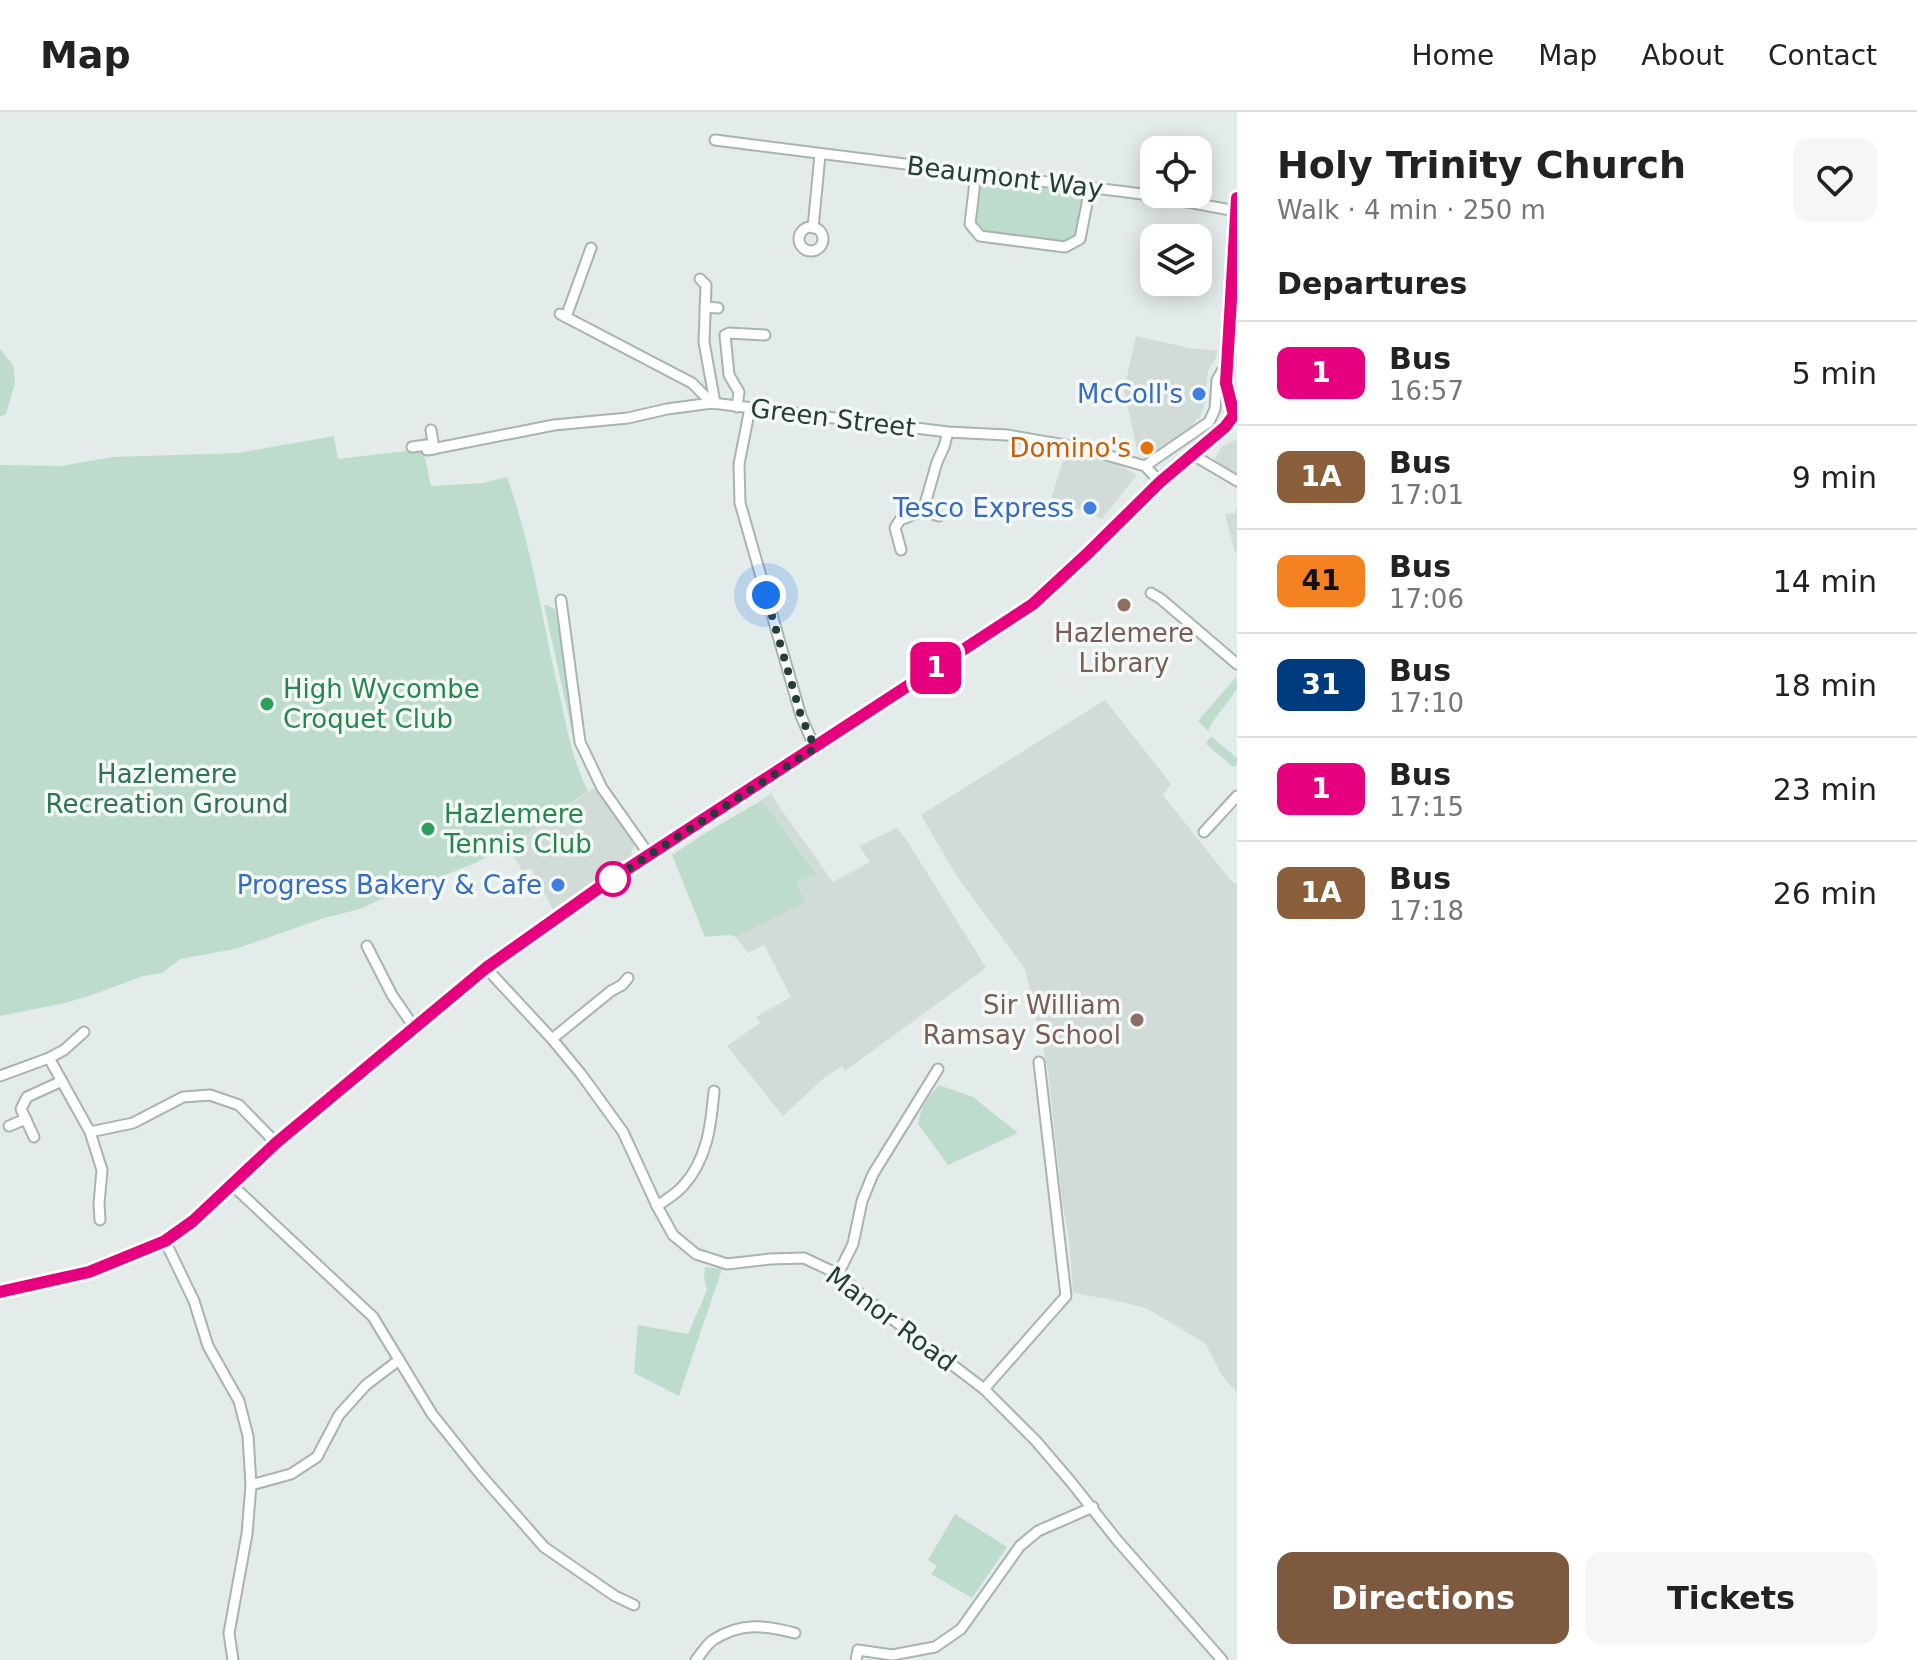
<!DOCTYPE html>
<html lang="en">
<head>
<meta charset="utf-8">
<style>
	:root { --surface:#fff; --page:#f6f6f6; --text:#222; --muted:#767676; --line:#e0e0e0; --accent:#7c593f }
	body { margin:0; font-family:"DejaVu Sans",sans-serif; background:var(--page); color:var(--text); height:100vh; display:flex; flex-direction:column; font-size:30px; white-space:nowrap }
	* { box-sizing:border-box; margin:0 }
	p { font-size:26px; color:var(--muted) }
	.icon { flex:none; width:44px; height:44px; fill:none; stroke:currentColor; stroke-width:2; stroke-linecap:round; stroke-linejoin:round }
	.map { position:relative; flex:1; overflow:hidden }
	.panel { display:flex; flex-direction:column; background:var(--surface); width:680px }
	.panel>* { flex:none }
	.badge { padding:0 16px; border-radius:12px; font-size:28px; line-height:52px }
	.fabs { position:absolute; left:1140px; top:24px; display:grid; gap:16px }
	.fabs a { display:grid; place-items:center; width:72px; height:72px; border-radius:16px; background:var(--surface); box-shadow:0 4px 20px #0003; font-size:40px }
	.you { position:absolute; width:40px; height:40px; margin:-20px; border:6px solid #fff; border-radius:50%; background:#1a73e8; box-shadow:0 0 0 12px #1a73e833 }
	.map>.badge { position:absolute; translate:-50% -50%; box-shadow:0 0 0 4px #fff }
	h2 { padding:0 40px; font-size:30px; line-height:72px }
	.round { display:grid; place-items:center; flex:none; width:84px; height:84px; border-radius:16px; background:var(--page) }
	.summary { display:flex; align-items:center; justify-content:space-between; height:136px; padding:0 40px }
	h1 { font-size:38px; font-weight:700; line-height:60px }
	.cta { display:flex; gap:16px; margin-top:auto; padding:16px 40px }
	.cta a { flex:1; height:92px; border-radius:16px; background:var(--accent); color:#fff; font-size:32px; font-weight:700; line-height:92px; text-align:center }
	.cta a+a { background:var(--page); color:var(--text) }
	ul { padding:0; list-style:none }
	li { display:flex; align-items:center; gap:24px; height:104px; padding:0 40px; border-top:2px solid var(--line) }
	li div { flex:1 }
	li b { display:block; font-size:30px }
	li em { font-style:normal }
	li .badge { min-width:88px; font-weight:700; text-align:center }
	header { display:flex; align-items:center; gap:48px; box-sizing:border-box; height:112px; padding:0 40px; background:var(--surface); border-bottom:2px solid var(--line) }
	header strong { font-size:38px }
	nav { display:flex; gap:44px; margin-inline-start:auto; font-size:28px }
	main { display:flex; flex:1; min-height:0 }
	.map>svg:first-child { display:block }
	.built { fill:#d1dcd9 }
	.green { fill:#bddccb }
	.lines { fill:none; stroke-linecap:round; stroke-linejoin:round }
	.street-casing { stroke:#a6b4b2; stroke-width:13 }
	.secondary-casing { stroke:#a2b7b4; stroke-width:18 }
	.primary-casing { stroke:#c2c9c8; stroke-width:18 }
	.street { stroke:#fff; stroke-width:9 }
	.secondary { stroke:#fff; stroke-width:14 }
	.primary { stroke:#6a9f9b; stroke-width:14 }
	.line-casing { stroke:#fff; stroke-width:18 }
	.line { stroke:#e6007e; stroke-width:12 }
	.walk { stroke:#243d3b; stroke-width:8; stroke-dasharray:0 14.4 }
	.shop-dot { fill:#3f7fe0; stroke:#f4f9f7; stroke-width:3 }
	.food-dot { fill:#e8710a; stroke:#f4f9f7; stroke-width:3 }
	.education-dot { fill:#8d6e63; stroke:#f4f9f7; stroke-width:3 }
	.leisure-dot { fill:#2e9e5b; stroke:#f4f9f7; stroke-width:3 }
	.stop-dot { fill:#fff; stroke:#e6007e; stroke-width:4 }
	.labels { text-anchor:middle; dominant-baseline:central; stroke-width:7; stroke-linejoin:round; paint-order:stroke }
	.street-label { font-size:26px; fill:#243d3b; stroke:#f4f9f7 }
	.shop-label { font-size:26px; fill:#366cbe; stroke:#f4f9f7; text-anchor:end }
	.food-label { font-size:26px; fill:#c56008; stroke:#f4f9f7; text-anchor:end }
	.education-label { font-size:26px; fill:#785e54; stroke:#f4f9f7 }
	.leisure-label { font-size:26px; fill:#27864d; stroke:#f4f9f7; text-anchor:start }
	.park-label { font-size:26px; fill:#307255; stroke:#f4f9f7 }
</style>
</head>
<body>
<header>
<strong>Map</strong>
<nav><a>Home</a><a>Map</a><a>About</a><a>Contact</a></nav>
</header>
<main>
<div class="map">
<svg width="1237" height="1548" viewBox="0 0 1237 1548">
	<rect width="100%" height="100%" fill="#e3ecea"/>
	<g class="built">
		<path d="M1136,224L1189,236L1217,239L1216,246L1208,259L1204,296L1199,307L1197,306L1191,316L1146,345L1138,342L1124,278Z"/>
		<path d="M1237,327V364L1214,349L1221,335Z"/>
		<path d="M1067,337L1109,348L1137,363L1102,407L1078,397H1074L1072,400L1059,394L1049,393Z"/>
		<path d="M1237,395V441L1235,440L1225,402L1235,401Z"/>
		<path d="M1105,588L1171,672L1163,683L1232,770L1237,772V1281L1221,1262L1205,1231L1146,1196L1108,1187L1073,1181L1069,1127L1062,1088L1048,959L1025,857L956,763L921,703Z"/>
		<path d="M594,676L635,729L629,750L553,798L531,756L523,759L506,734L532,718Z"/>
		<path d="M771,681L780,696L833,770L870,750L859,734L897,716L908,730L986,856L845,959L842,954L824,966L783,1004L727,934L760,911L756,905L791,885L764,833L748,841L736,825L806,790L796,770L817,761L762,688Z"/>
	</g>
	<g class="green">
		<path d="M988,68L1073,76L1079,80L1082,87L1081,96L1075,122L1067,129H1063L985,120L979,118L973,108L978,74Z"/>
		<path d="M0,237L13,253L15,271L6,302L0,305Z"/>
		<path d="M334,324L338,347L423,337L431,374L483,371L507,365C532,434 543,513 560,585C567,616 573,651 588,679L532,718L476,751L379,788L360,797L324,806L235,837L180,847L162,861L143,864L92,883L65,891L0,904V353L61,354L113,345L238,341Z"/>
		<path d="M544,493H546L555,497L578,631L575,633Z"/>
		<path d="M1236,565L1237,577L1211,612L1208,619L1198,609Z"/>
		<path d="M1212,625L1237,646V653L1233,655L1206,632L1209,626Z"/>
		<path d="M762,688L817,762L796,770L806,790L736,825L729,823L705,825L672,743L704,722Z"/>
		<path d="M939,973L973,985L1018,1021L948,1053L918,1012C921,995 927,986 939,973Z"/>
		<path d="M705,1155L722,1157L679,1284L634,1261L638,1213L688,1222L707,1178L704,1165Z"/>
		<path d="M955,1402L1007,1435L972,1486L931,1462L937,1454L928,1448Z"/>
	</g>
	<g class="lines">
		<defs>
			<g id="street">
				<path d="M715,28L1150,83L1236,99"/>
				<path d="M976,61L970,112L980,124L1065,135L1080,127L1090,76"/>
				<circle cx="811" cy="127" r="12"/>
				<path d="M813,116L820,43"/>
				<path d="M700,167L706,173L704,230L715,291"/>
				<path d="M705,195L718,196"/>
				<path d="M560,202L692,271L712,291"/>
				<path d="M566,205L591,136"/>
				<path d="M737,295L739,280L729,263L725,223L729,221L765,223"/>
				<path d="M750,296L739,352L740,391L801,604L815,636"/>
				<path d="M431,318L434,337"/>
				<path d="M412,335L426,333L427,338L554,313L628,306L667,297L712,291L948,320L1007,323L1082,336L1145,354L1160,370"/>
				<path d="M1193,343L1237,369"/>
				<path d="M1145,354L1209,310L1215,297L1217,268L1222,259L1226,256"/>
				<path d="M923,399L939,404"/>
				<path d="M901,438L895,416L900,408L923,399L937,350L944,335L948,320"/>
				<path d="M1151,481L1161,487L1237,552"/>
				<path d="M561,488L580,630L602,676L650,744"/>
				<path d="M1204,720L1237,684"/>
				<path d="M367,834L392,883L414,915"/>
				<path d="M486,856L552,927L581,962L623,1020L657,1094L673,1123L696,1142L727,1152L770,1147L804,1146L838,1162L866,1187L984,1277L1036,1329L1071,1370L1117,1428L1222,1548"/>
				<path d="M552,927L611,879L622,873L628,866"/>
				<path d="M49,946L64,938L84,920"/>
				<path d="M0,964L49,946L90,1020L133,1011L183,985L210,983L239,993L276,1031"/>
				<path d="M9,1014L26,1007"/>
				<path d="M90,1020L102,1058L99,1092L100,1108"/>
				<path d="M34,1025L21,997L27,985L62,969"/>
				<path d="M231,1072L373,1205L432,1302L480,1362L544,1435L615,1484L634,1493"/>
				<path d="M657,1094C666,1088 676,1082 683,1074C707,1048 711,1014 714,979"/>
				<path d="M165,1129L194,1189L208,1234L239,1289L248,1324L251,1373L247,1422L229,1521L233,1548"/>
				<path d="M838,1162L853,1132L862,1089L873,1062L938,957"/>
				<path d="M984,1277L1066,1184L1039,950"/>
				<path d="M251,1373L291,1362L317,1345L339,1303L366,1273L399,1248"/>
				<path d="M696,1548C701,1542 706,1533 713,1528C741,1510 764,1513 795,1521"/>
				<path d="M856,1548L858,1538L892,1543L935,1535L961,1517L1020,1434L1038,1419L1093,1395"/>
			</g>
			<path id="secondary" d="M1234,303L1226,271L1237,87"/>
			<path id="primary" d="M0,1180L89,1160L165,1129L193,1109L276,1031L486,856L603,773L1033,492L1087,442L1160,370L1225,315L1234,303H1237"/>
		</defs>
		<use href="#street" class="street-casing"/>
		<use href="#secondary" class="secondary-casing"/>
		<use href="#primary" class="primary-casing"/>
		<use href="#street" class="street"/>
		<use href="#secondary" class="secondary"/>
		<use href="#primary" class="primary"/>
	</g>
	<g class="lines">
		<defs>
			<path id="line" d="M0,1180L89,1160L165,1129L193,1109L276,1031L486,856L603,773L1033,492L1087,442L1160,370L1225,315L1234,303L1226,271L1237,86"/>
		</defs>
		<use href="#line" class="line-casing"/>
		<use href="#line" class="line"/>
		<path class="walk" d="M613,767L603,773L815,636L801,604L766,483"/>
	</g>
	<g class="shop-dot">
		<circle cx="1199" cy="282" r="8"/>
		<circle cx="1090" cy="396" r="8"/>
		<circle cx="558" cy="773" r="8"/>
	</g>
	<circle class="food-dot" cx="1147" cy="336" r="8"/>
	<g class="education-dot">
		<circle cx="1124" cy="493" r="8"/>
		<circle cx="1137" cy="908" r="8"/>
	</g>
	<g class="leisure-dot">
		<circle cx="267" cy="592" r="8"/>
		<circle cx="428" cy="717" r="8"/>
	</g>
	<circle class="stop-dot" cx="613" cy="767" r="16"/>
	<g class="labels">
		<g class="street-label">
			<text transform="translate(1005 65) rotate(7)">Beaumont Way</text>
			<text transform="translate(833 306) rotate(7)">Green Street</text>
			<text transform="translate(891 1207) rotate(37)">Manor Road</text>
		</g>
		<g class="shop-label">
			<text x="1183" y="282">McColl's</text>
			<text x="1074" y="396">Tesco Express</text>
			<text x="542" y="773">Progress Bakery &amp; Cafe</text>
		</g>
		<g class="food-label">
			<text x="1131" y="336">Domino's</text>
		</g>
		<g class="education-label">
			<text x="1124" y="521">Hazlemere<tspan x="1124" dy="30">Library</tspan></text>
			<text x="1121" y="893" text-anchor="end">Sir William<tspan x="1121" dy="30">Ramsay School</tspan></text>
		</g>
		<g class="leisure-label">
			<text x="283" y="577">High Wycombe<tspan x="283" dy="30">Croquet Club</tspan></text>
			<text x="444" y="702">Hazlemere<tspan x="444" dy="30">Tennis Club</tspan></text>
		</g>
		<g class="park-label">
			<text x="167" y="662">Hazlemere<tspan x="167" dy="30">Recreation Ground</tspan></text>
		</g>
	</g>
</svg>
<div class="fabs">
<a><svg class="icon" aria-label="locate" viewBox="0 0 24 24"><circle cx="12" cy="12" r="6"/><path d="M12 2v4M12 18v4M2 12h4M18 12h4"/></svg></a>
<a><svg class="icon" aria-label="layers" viewBox="0 0 24 24"><path d="M12 4l9 5-9 5-9-5zM3 14l9 5 9-5"/></svg></a>
</div>
<div class="you" style="left:766px;top:483px"></div>
<b class="badge" style="left:936px;top:556px;background:#e6007e;color:#fff">1</b>
</div>
<section class="panel">
<div class="summary"><div><h1>Holy Trinity Church</h1><p>Walk · 4 min · 250 m</p></div><a class="round"><svg class="icon" aria-label="heart" viewBox="0 0 24 24"><path d="M12 20l-8-8c-3-5 5-10 8-4 3-6 11-1 8 4z"/></svg></a></div>
<h2>Departures</h2>
<ul>
<li><span class="badge" style="background:#e6007e;color:#fff">1</span><div><b>Bus</b><p>16:57</p></div><em>5 min</em></li>
<li><span class="badge" style="background:#8b5e3c;color:#fff">1A</span><div><b>Bus</b><p>17:01</p></div><em>9 min</em></li>
<li><span class="badge" style="background:#f58220;color:#111">41</span><div><b>Bus</b><p>17:06</p></div><em>14 min</em></li>
<li><span class="badge" style="background:#003b80;color:#fff">31</span><div><b>Bus</b><p>17:10</p></div><em>18 min</em></li>
<li><span class="badge" style="background:#e6007e;color:#fff">1</span><div><b>Bus</b><p>17:15</p></div><em>23 min</em></li>
<li><span class="badge" style="background:#8b5e3c;color:#fff">1A</span><div><b>Bus</b><p>17:18</p></div><em>26 min</em></li>
</ul>
<div class="cta"><a>Directions</a><a>Tickets</a></div>
</section>
</main>
</body>
</html>
